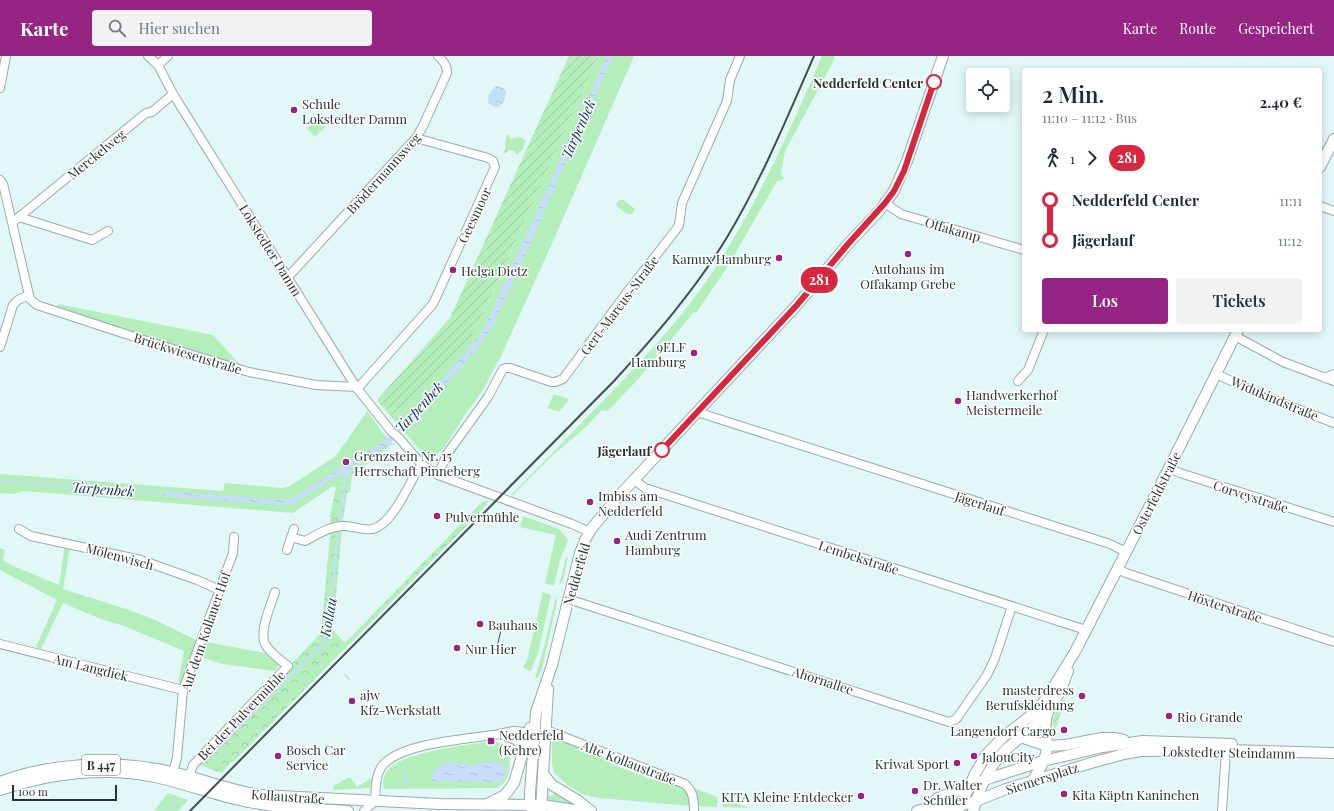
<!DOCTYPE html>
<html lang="de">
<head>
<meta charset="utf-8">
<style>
	:root { --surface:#fff; --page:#f2f2f3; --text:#1f2937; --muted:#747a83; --accent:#952483 }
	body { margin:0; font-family:"Playfair Display",serif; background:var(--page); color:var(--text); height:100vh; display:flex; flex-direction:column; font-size:15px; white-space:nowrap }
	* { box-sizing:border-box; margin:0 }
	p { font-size:13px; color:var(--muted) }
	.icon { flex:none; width:22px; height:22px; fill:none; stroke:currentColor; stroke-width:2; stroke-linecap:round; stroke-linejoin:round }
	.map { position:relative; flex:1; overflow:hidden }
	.details { position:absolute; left:1022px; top:12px; width:300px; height:264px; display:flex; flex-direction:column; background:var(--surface); border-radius:4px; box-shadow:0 2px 10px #0003 }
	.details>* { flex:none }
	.badge { padding:0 8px; border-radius:13px; font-size:14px; line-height:26px }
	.buttons { position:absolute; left:966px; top:12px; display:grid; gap:8px }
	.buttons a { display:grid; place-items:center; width:44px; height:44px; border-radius:4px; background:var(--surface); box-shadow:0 2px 10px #0003; font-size:20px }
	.scale { position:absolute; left:12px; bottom:10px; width:105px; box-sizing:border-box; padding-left:4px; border:2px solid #2a3232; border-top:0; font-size:11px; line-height:14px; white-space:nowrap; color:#2a3232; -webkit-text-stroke:3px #fff; paint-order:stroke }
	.map>.badge { position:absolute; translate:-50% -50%; box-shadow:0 0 0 2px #fff }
	.legs { display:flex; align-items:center; gap:6px; height:44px; padding:0 20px; font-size:13px }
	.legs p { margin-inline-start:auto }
	.head { display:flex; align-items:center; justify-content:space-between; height:68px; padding:0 20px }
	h1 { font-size:22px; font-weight:600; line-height:30px }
	.cta { display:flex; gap:8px; margin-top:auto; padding:8px 20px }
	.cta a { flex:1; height:46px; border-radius:4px; background:var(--accent); color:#fff; font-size:16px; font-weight:600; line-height:46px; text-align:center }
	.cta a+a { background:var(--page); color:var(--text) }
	ul { padding:0 20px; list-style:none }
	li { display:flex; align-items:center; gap:14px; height:40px; font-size:15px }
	li i { display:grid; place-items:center; width:6px; height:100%; margin:0 5px; background:currentColor }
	li i::after { content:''; width:10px; height:10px; margin:-5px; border:3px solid; border-radius:50%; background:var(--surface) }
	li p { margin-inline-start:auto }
	li:first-child i { background:linear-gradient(#0000 50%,currentColor 0) }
	li:last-child i { background:linear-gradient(currentColor 50%,#0000 0) }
	header { display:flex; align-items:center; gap:24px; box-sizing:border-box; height:56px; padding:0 20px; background:var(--accent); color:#fff }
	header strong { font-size:19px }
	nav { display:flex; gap:22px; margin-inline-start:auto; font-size:14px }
	.search { width:280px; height:36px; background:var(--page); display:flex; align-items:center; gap:10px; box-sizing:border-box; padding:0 14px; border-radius:4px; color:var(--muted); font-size:15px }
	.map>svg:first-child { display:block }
	.green { fill:#b4efbb }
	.forest { fill:url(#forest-crowns) }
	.garden { fill:url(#garden-furrows) }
	.water { fill:url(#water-ripples) }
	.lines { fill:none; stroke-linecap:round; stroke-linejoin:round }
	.stream { stroke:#c6ddfb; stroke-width:2 }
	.minor-casing { stroke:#98acad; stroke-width:10 }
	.major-casing { stroke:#98acad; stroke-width:12 }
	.minor { stroke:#fff; stroke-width:8 }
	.major { stroke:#fff; stroke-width:10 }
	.tram { stroke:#444e4e; stroke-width:1 }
	.rail { stroke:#444e4e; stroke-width:2 }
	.line-1-casing { stroke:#fff; stroke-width:9 }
	.line-1 { stroke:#d7263d; stroke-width:6 }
	.stop-1-dot { fill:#fff; stroke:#d7263d; stroke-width:2 }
	.poi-dot { fill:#952483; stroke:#fff; stroke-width:1.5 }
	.labels { text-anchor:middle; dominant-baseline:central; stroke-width:3; stroke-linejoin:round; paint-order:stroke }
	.shield { fill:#fff; stroke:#6a7070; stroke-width:1 }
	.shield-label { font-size:12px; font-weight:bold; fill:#2a3232 }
	.stop-label { font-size:13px; font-weight:bold; fill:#2a3232; stroke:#fff; text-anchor:end }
	.poi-label { font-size:13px; fill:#2a3232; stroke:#fff; text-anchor:start }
	.street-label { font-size:13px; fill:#2a3232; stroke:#fff }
	.water-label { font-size:14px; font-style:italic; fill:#0c3360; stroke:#fff }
</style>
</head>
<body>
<header>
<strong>Karte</strong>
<div class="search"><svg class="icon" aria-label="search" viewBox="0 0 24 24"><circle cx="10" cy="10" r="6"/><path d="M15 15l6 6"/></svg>Hier suchen</div>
<nav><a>Karte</a><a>Route</a><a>Gespeichert</a></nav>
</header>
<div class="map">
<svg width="1334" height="755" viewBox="0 0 1334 755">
	<defs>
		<pattern id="forest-crowns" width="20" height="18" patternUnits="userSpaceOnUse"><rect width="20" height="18" fill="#b4efbb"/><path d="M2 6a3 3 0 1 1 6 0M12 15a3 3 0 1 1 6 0" fill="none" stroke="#9bcda1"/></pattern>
		<pattern id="garden-furrows" width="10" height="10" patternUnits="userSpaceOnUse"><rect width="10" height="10" fill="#b4efbb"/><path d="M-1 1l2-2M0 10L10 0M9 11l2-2" fill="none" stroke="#9bcda1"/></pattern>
		<pattern id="water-ripples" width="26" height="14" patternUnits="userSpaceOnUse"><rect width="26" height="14" fill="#c6ddfb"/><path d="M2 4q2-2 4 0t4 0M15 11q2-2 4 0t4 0" fill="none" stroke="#aabed8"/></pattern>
	</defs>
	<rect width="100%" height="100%" fill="#e2f7f8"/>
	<g class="green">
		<path d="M599,0H634L554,183L501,300L483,334L462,363L444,392L434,401L430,402L424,399L393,363L401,358L478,269Z"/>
		<path d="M822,0H835L833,6L785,95L781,118L784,123L777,125L728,210L696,257L694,256L639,322L608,355L602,354L588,369L552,400L513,439H511C540,409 570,379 600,348C639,308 678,267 710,220C756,152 789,76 822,0Z"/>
		<path d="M321,58L330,66L315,81L307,72Z"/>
		<path d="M508,78L511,83L518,81L526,84L523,93L518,98H516L514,95L509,94L505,98L503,96L505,93L506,79Z"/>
		<path d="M620,144H624L635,153L632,158C626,160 622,153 617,151L616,148Z"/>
		<path d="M58,248L213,279L242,311L57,253Z"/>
		<path d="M554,338L569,343L559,356L547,352Z"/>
		<path d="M367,355L384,379H386L394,389H391L352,419L333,430L293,457L24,435L13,438L0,437V418L223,435L225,427L283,432L290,430L336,400Z"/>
		<path d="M523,460L559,473L568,484L560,504L554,530L545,527L556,479L520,471Z"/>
		<path d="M65,490L70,491L63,533L126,553L153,563L198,585L184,625L178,628L184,595L124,570L101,563L63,547L41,593L36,591L57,544L0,514V492L5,494L3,504L13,510L59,529Z"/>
		<path d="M566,501H568L563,525L559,529Z"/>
		<path d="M543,536L551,539L538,597L531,615L523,612L527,604Z"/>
		<path d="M556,541L557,546L542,613L538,622H535L542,598Z"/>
		<path d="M206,586L270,598L276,603L279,609L275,615L223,608L200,601Z"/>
		<path d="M556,682L612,703L611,708L656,725L659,722L684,733L689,738L691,750L599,742L584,739L569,730L554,717L552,708V686L554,683Z"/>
		<path d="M494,685L509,690C510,705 513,724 497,732L384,733C382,725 384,718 389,713C406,695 469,689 494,685Z"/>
		<path d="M350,721L357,731L372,722L370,732L333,734V730Z"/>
		<path d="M693,732L718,741L717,751L697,750Z"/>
		<path d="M556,735L575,748V749L547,744V740L553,739Z"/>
		<path d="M168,737L188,744L178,755H154Z"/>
		<path d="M724,743L747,751V752L723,751Z"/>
	</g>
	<path class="forest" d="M352,419L350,435L347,437L342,472L333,574L345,587L483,445H489L481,455L233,706L230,707L222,717L196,708L321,577L331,469L330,460L336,432L335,431L333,430Z"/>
	<g class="garden">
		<path d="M569,0H599L478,269L470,282L401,358L393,363L377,344L450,262Z"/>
		<path d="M1066,642L1055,674C1049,663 1058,649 1066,642Z"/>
	</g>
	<g class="water">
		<path d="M607,0H613L493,270L482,287L406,375L390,387L354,409L349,419H339L294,447L287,449L163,440L164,435L281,444L291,443L382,386L402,371L478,282L484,273Z"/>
		<path d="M496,30L503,32L506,35C506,46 499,57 488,47C488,40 491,34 496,30Z"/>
		<path d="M445,706L471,709L492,706L504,708C507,715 504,720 501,726L432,725L431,724L433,717Z"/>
	</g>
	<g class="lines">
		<g class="stream">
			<path d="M0,425L164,437"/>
			<path d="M339,469L347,416"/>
			<path d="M319,592L322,597"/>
			<path d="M345,619L349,623"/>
			<path d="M202,708L324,587L330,567L338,473"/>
			<path d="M403,718L406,728"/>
			<path d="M167,755L177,743"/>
		</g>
		<defs>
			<g id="minor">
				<path d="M148,0L158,9L173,38L356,331L391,375L400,383L422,409L438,419L572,468L590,476"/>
				<path d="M158,9L168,0"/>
				<path d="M0,32L6,0"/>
				<path d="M0,124L3,128L29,239L30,243L37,249L153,287L249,316L316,329L356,331"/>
				<path d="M885,147L901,158L1024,194"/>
				<path d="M1320,150L1334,155"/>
				<path d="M19,161L92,184L108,175"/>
				<path d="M13,166L146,57L152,56L173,38"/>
				<path d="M288,221L416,82L423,70L447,17C447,9 443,5 438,0"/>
				<path d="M1235,280L1283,306L1334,325"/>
				<path d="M0,291L13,249L18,244L29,239"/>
				<path d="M1216,318L1269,342L1334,367"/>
				<path d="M1325,322L1334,318"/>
				<path d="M1018,325L1028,314L1044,274"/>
				<path d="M357,333L433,248L495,111L493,105L488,102L416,82"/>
				<path d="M697,356L1110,488L1126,496"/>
				<path d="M1169,412L1180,417L1334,466"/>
				<path d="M438,419L447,398L488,341L503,313L506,312H510L551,326H555L563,323L628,235L675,175L679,169L682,147L727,45L730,24L740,0"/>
				<path d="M634,424L645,432L1086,574"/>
				<path d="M19,473L31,480L141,504L197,524L220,534"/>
				<path d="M291,481L305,485C317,479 331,469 345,470C353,470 364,475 372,473C391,470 409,429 418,413L422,409"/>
				<path d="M287,494L294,473"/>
				<path d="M1117,513L1126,517L1334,586"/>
				<path d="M568,543L949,666L956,663L959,659L987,619L995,602L1012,550"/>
				<path d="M0,588L183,634"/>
				<path d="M546,675L551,676L685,728C693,735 694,744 694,755"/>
				<path d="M500,678L515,684L527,696"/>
				<path d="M173,717L177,701L183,634L233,497L234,481"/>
				<path d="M189,721L193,709L288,610C280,604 270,597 265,588C259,575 271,549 275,536"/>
				<path d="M364,755L375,745C376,734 375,718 383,709C402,687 466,683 494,679C501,678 508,675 515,675C521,675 527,677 533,678"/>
				<path d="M1222,755L1226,694"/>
			</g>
			<g id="major">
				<path d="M1320,111L1334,83"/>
				<path d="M1015,679L1047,690L1065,689L1102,682H1114L1124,684"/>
				<path d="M544,719L552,729L577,744L591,755"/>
				<path d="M1033,724C1039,714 1046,704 1047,692C1047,679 1043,669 1048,656"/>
				<path d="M0,726C50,707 110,704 162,714C195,720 226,734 260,739L440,748L542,749L581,755"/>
				<path d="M0,734C48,718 104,710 155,721C187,728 217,740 249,746C282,753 315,753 348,755"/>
				<path d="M489,747L505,739L514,727L530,672"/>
				<path d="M927,752L938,742L993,721L1043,705L1103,691L1143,685L1232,688"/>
				<path d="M541,754L548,633"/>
				<path d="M532,755L530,749V737L536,656L552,609L580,497L586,482L592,472L617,442L797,249L848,188L880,154L894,135L907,105L943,0"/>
				<path d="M917,755L927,752L940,755L976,745L1006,733L1091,707L1124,698L1140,695L1226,694L1334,697"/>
				<path d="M958,755L975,718L986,699L1003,681L1029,661L1039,652L1048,640L1076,594L1169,412L1238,274"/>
				<path d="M973,755C979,735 986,716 1000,700C1011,687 1025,679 1037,667C1053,653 1061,635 1068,615"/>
			</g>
		</defs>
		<use href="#minor" class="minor-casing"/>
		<use href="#major" class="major-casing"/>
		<use href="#minor" class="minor"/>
		<use href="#major" class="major"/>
		<path class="tram" d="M497,591L502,570"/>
		<path class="rail" d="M190,755L614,325C655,280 694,235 726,183C761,125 787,62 814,0"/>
	</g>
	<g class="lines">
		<defs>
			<path id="line-1" d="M662,394L797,249L848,188L885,147L894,135L904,115L934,26"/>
		</defs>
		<use href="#line-1" class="line-1-casing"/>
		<use href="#line-1" class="line-1"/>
	</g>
	<g class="stop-1-dot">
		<circle cx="934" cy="26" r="7"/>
		<circle cx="662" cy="394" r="7"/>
	</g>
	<g class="poi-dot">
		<circle cx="294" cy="54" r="4"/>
		<circle cx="908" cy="198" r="4"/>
		<circle cx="779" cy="202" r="4"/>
		<circle cx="453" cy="214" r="4"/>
		<circle cx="694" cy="297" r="4"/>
		<circle cx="958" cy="345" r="4"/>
		<circle cx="346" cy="406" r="4"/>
		<circle cx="590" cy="446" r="4"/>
		<circle cx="437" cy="460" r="4"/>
		<circle cx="617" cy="485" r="4"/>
		<circle cx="480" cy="568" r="4"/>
		<circle cx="457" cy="592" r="4"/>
		<circle cx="1082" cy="640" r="4"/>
		<circle cx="352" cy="645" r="4"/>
		<circle cx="1169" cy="660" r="4"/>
		<circle cx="1064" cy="674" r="4"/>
		<rect x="487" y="681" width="8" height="8" rx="2"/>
		<circle cx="278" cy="700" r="4"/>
		<circle cx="974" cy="700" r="4"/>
		<circle cx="957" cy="707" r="4"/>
		<circle cx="915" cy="735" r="4"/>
		<circle cx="1064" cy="738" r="4"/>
		<circle cx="861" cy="740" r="4"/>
	</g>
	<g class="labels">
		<rect class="shield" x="82" y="699" width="38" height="20" rx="3"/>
		<g class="shield-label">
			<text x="101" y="709">B 447</text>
		</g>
		<g class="stop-label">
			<text x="923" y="26">Nedderfeld Center</text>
			<text x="651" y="394">Jägerlauf</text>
		</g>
		<g class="poi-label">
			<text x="302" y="47">Schule<tspan x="302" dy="15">Lokstedter Damm</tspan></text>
			<text x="771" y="202" text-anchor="end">Kamux Hamburg</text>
			<text x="908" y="212" text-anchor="middle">Autohaus im<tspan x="908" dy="15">Offakamp Grebe</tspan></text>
			<text x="461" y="214">Helga Dietz</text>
			<text x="686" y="290" text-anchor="end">9ELF<tspan x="686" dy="15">Hamburg</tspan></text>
			<text x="966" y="338">Handwerkerhof<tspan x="966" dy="15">Meistermeile</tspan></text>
			<text x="354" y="399">Grenzstein Nr. 15<tspan x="354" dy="15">Herrschaft Pinneberg</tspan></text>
			<text x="598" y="439">Imbiss am<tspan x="598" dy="15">Nedderfeld</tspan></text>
			<text x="445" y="460">Pulvermühle</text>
			<text x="625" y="478">Audi Zentrum<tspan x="625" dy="15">Hamburg</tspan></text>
			<text x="488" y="568">Bauhaus</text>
			<text x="465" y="592">Nur Hier</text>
			<text x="1074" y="633" text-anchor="end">masterdress<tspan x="1074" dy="15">Berufskleidung</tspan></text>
			<text x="360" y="638">ajw<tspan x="360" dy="15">Kfz-Werkstatt</tspan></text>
			<text x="1177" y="660">Rio Grande</text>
			<text x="1056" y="674" text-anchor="end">Langendorf Cargo</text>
			<text x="499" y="678">Nedderfeld<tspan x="499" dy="15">(Kehre)</tspan></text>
			<text x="286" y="693">Bosch Car<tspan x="286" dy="15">Service</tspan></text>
			<text x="982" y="700">JalouCity</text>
			<text x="949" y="707" text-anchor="end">Kriwat Sport</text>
			<text x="923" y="728">Dr. Walter<tspan x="923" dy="15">Schüler</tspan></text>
			<text x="1072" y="738">Kita Käptn Kaninchen</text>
			<text x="853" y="740" text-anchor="end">KITA Kleine Entdecker</text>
		</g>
		<g class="street-label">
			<text transform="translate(96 98) rotate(-39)">Merckelweg</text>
			<text transform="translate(383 117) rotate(-48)">Brödermannsweg</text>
			<text transform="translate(474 159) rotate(-65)">Geesmoor</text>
			<text transform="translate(953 173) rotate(16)">Offakamp</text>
			<text transform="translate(271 194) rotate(58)">Lokstedter Damm</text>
			<text transform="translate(619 249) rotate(-53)">Gert-Marcus-Straße</text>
			<text transform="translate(188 297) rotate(17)">Brückwiesenstraße</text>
			<text transform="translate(1275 342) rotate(23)">Widukindstraße</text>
			<text transform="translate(1156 437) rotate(-63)">Osterfeldstraße</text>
			<text transform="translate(1251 440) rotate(18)">Corveystraße</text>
			<text transform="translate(980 447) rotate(18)">Jägerlauf</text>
			<text transform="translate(120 500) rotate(15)">Mölenwisch</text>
			<text transform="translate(859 501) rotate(18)">Lembekstraße</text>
			<text transform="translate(576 518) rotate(-74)">Nedderfeld</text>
			<text transform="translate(1225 550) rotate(18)">Höxterstraße</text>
			<text transform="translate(205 575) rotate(-71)">Auf dem Kollauer Hof</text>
			<text transform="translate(91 611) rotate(14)">Am Langdiek</text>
			<text transform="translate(823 624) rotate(18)">Ahornallee</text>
			<text transform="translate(241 659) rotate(-46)">Bei der Pulvermühle</text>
			<text transform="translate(1229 696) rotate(1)">Lokstedter Steindamm</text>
			<text transform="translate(629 706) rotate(21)">Alte Kollaustraße</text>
			<text transform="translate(1042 722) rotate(-18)">Siemersplatz</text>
			<text transform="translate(288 740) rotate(4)">Kollaustraße</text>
		</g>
		<g class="water-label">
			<text transform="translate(578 73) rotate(-66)">Tarpenbek</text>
			<text transform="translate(419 351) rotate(-47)">Tarpenbek</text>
			<text transform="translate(103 433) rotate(4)">Tarpenbek</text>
			<text transform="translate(328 561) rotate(-80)">Kollau</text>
		</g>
	</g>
</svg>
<div class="buttons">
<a><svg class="icon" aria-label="locate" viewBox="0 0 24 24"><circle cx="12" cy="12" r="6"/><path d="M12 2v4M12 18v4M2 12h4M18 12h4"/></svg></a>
</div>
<div class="scale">100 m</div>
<b class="badge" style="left:819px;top:224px;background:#d7263d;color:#fff">281</b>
<section class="details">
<div class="head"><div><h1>2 Min.</h1><p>11:10 – 11:12 · Bus</p></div><b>2.40 €</b></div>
<div class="legs"><svg class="icon" aria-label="walk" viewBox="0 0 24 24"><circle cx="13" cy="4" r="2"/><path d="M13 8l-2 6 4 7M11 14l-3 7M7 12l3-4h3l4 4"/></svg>1<svg class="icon" aria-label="forward" viewBox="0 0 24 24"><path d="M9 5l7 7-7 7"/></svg><b class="badge" style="background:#d7263d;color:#fff">281</b></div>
<ul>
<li><i style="color:#d7263d"></i><b>Nedderfeld Center</b><p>11:11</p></li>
<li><i style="color:#d7263d"></i><b>Jägerlauf</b><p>11:12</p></li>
</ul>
<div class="cta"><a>Los</a><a>Tickets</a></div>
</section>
</div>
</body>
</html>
